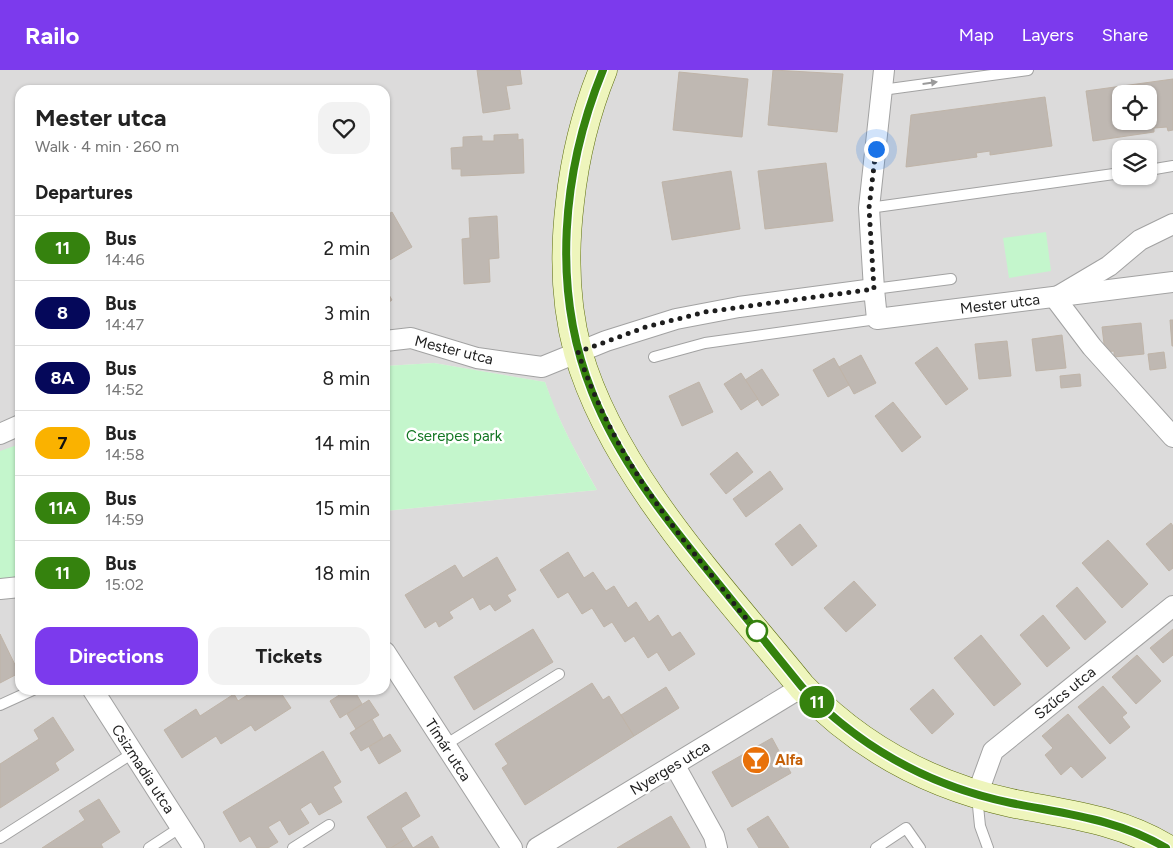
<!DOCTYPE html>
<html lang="en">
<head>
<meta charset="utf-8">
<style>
	:root { --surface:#fff; --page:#f2f2f2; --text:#222; --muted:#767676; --line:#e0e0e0; --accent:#7c3aed }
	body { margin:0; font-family:Figtree,sans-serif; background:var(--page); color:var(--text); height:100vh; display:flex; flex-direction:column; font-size:19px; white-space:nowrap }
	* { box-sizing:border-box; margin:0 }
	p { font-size:16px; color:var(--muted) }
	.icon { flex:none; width:28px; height:28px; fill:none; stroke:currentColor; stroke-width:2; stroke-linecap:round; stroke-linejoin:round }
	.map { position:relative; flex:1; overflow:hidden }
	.panel { position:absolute; left:15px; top:15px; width:375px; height:610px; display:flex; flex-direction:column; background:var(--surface); border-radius:15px; box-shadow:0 1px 4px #0004 }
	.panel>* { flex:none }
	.badge { padding:0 10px; border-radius:16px; font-size:18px; line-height:32px }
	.buttons { position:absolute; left:1112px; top:15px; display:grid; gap:10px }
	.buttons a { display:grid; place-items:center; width:45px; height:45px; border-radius:10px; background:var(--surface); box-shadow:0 1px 4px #0004; font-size:25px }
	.you { position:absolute; width:25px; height:25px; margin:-12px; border:4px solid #fff; border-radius:50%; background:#1a73e8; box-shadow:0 0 0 8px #1a73e833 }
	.map>.badge { position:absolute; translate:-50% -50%; box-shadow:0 0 0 2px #fff }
	h2 { padding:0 20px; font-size:19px; line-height:45px }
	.round { display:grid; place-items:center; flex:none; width:52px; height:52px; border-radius:15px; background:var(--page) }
	.head { display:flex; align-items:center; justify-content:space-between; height:85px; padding:0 20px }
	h1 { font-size:24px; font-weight:700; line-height:38px }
	.action { display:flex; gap:10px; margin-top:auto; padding:10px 20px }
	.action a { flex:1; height:58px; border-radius:15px; background:var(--accent); color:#fff; font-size:20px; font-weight:700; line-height:58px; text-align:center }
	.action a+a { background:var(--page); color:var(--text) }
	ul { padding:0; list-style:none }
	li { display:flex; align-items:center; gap:15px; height:65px; padding:0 20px; border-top:1px solid var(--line) }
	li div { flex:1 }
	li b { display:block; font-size:19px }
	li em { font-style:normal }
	li .badge { min-width:55px; font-weight:700; text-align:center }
	header { display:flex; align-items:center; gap:30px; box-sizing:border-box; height:70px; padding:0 25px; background:var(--accent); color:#fff }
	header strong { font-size:24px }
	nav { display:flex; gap:28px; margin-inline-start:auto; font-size:18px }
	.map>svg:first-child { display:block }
	.residential { fill:#dcdbdb; fill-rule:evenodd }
	.park { fill:#c4f6cc }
	.building { fill:#bfb8b2; stroke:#bfb4a8; fill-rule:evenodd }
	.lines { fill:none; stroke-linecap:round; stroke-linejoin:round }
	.lane-casing { stroke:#a2a2a2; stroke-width:12 }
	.street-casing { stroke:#a2a2a2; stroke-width:22 }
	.secondary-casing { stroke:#5c6e0c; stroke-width:29 }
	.lane { stroke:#fff; stroke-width:10 }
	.street { stroke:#fff; stroke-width:20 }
	.secondary { stroke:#eef5bc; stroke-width:28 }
	.oneway { fill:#9a9a9a }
	.line-casing { stroke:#fff; stroke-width:11 }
	.line { stroke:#35820e; stroke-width:8 }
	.walk { stroke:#1e1e1e; stroke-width:5; stroke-dasharray:0 9 }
	.stop-dot { fill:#fff; stroke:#35820e; stroke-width:2.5 }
	.labels { text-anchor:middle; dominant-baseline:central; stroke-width:5; stroke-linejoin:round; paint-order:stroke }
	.street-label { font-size:15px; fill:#1e1e1e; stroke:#fff }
	.park-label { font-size:15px; fill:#137623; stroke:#fff }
	.food-label { font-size:15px; font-weight:bold; fill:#c56008; stroke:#fff; text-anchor:start }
</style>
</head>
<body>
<header>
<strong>Railo</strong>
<nav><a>Map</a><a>Layers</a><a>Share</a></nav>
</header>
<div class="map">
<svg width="1173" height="778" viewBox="0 0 1173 778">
	<rect width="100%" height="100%" fill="#eeece5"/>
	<path class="residential" d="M0,0H1173V778H0V510L20,508V620H385V441L597,420L571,373L553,335L545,312L434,293L385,296V20H20V376L0,383ZM1121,24H1149V51H1121ZM1121,79H1149V106H1121Z"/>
	<g class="park">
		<path d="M1046,162L1051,201L1009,208L1003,168Z"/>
		<path d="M434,293L545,312C558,350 577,385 597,420L385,441V296Z"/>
		<path d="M20,374V508L0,510V381Z"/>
	</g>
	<g class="building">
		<path d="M477,0H520L522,14L506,16L510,39L483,43Z"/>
		<path d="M773,0L843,4L837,62L768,55Z"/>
		<path d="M679,2L748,9L742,67L673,60Z"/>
		<path d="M1173,9V60L1168,61L1167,57L1154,58V62L1093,71L1086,21ZM1121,24H1149V51H1121Z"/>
		<path d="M1045,27L1052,76L990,85V81L976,83L977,87L906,97L911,45Z"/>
		<path d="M518,64V70L523,69L524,103L461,106V99H452L451,78L463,77V67L482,66V71H494V65Z"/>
		<path d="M826,93L833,151L765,159L758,101Z"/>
		<path d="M731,101L740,159L672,170L662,112Z"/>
		<path d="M392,142L412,177L388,191L385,186V146Z"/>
		<path d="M497,146L499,188L489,189L490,212L464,214L462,169L470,168L469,148Z"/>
		<path d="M385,218L392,230L385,235Z"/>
		<path d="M1170,250H1173V276H1172Z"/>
		<path d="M1141,253L1144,284L1114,287V281L1105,282L1102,257Z"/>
		<path d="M1062,265L1066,298L1036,301L1032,269Z"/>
		<path d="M1007,271L1011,306L979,309L975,274Z"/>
		<path d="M937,277L968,319L946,335L915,293Z"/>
		<path d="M1164,282L1166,298L1150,300L1148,284Z"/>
		<path d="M861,285L876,313L854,324L839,297Z"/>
		<path d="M834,288L849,315L828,327L813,300Z"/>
		<path d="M762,299L779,325L762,336L745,310Z"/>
		<path d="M741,303L758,329L741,340L724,314Z"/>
		<path d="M1080,304L1081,316L1061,318L1060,306Z"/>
		<path d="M699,312L713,342L682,356L669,326Z"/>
		<path d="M893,332L921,367L902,382L875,346Z"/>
		<path d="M737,382L753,402L726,424L710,404Z"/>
		<path d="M770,401L783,419L746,447L733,429Z"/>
		<path d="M1171,453L1173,456V498L1169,501L1146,474Z"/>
		<path d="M800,454L817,476L792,496L775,474Z"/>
		<path d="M1108,470L1148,514L1122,538L1082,493Z"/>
		<path d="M568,482L584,508L593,502L606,521L614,516L628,538L636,532L649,552L658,545L672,567L680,562L695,584L669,601L657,582L648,588L634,566L625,572L612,552L604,557L592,538L582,544L568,522L558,528L540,500Z"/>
		<path d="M497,487L516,520L507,525L511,531L495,541L490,534L480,540L473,527L449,542L453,548L439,557L436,551L425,558L405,525L455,495L463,508Z"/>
		<path d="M854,511L876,535L846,562L824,538Z"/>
		<path d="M1077,517L1106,552L1085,570L1056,536Z"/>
		<path d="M1043,545L1070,578L1047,597L1020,565Z"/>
		<path d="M533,559L553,592L474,640L454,607Z"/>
		<path d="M1173,559V585L1163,593L1150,578Z"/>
		<path d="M0,564L19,603L0,613Z"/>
		<path d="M981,565L1021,614L994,636L954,588Z"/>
		<path d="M1137,585L1161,611L1136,634L1112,607Z"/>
		<path d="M592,613L603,630L609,626L634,666L525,735L502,698L508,694L495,674Z"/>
		<path d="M1103,616L1127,643L1122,647L1130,657L1110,674L1078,637Z"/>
		<path d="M666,617L679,638L634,666L621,645Z"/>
		<path d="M933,619L954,644L932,664L910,639Z"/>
		<path d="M255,620H279L291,638L255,661L251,655L221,674L216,666L182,688L164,660L196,639L200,646L234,624L238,631Z"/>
		<path d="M347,620H354L362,634L340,648L330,631Z"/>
		<path d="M369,630L379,645L356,659L347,644Z"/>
		<path d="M1068,644L1106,688L1082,708L1071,696L1061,705L1045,685L1053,678L1042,666Z"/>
		<path d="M53,647L74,680L55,693L59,700L0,738V694L39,669L34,660Z"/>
		<path d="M372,649L383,668L361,681L350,663Z"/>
		<path d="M390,664L401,681L379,694L369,677Z"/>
		<path d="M772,668L791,703L732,737L712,702Z"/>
		<path d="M323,681L341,712L333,717L342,732L319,745L311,732L300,739L309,753L289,765L280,750L268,757L278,772L268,778H257L250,766L240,772L223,742Z"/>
		<path d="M406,722L420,746L401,758L407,768L391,778H387L367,747Z"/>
		<path d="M99,729L120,762L101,774L103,778H42L85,750L79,741Z"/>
		<path d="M671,746L690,778H617Z"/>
		<path d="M768,746L789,778H759L747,759Z"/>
		<path d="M432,766L439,778H391L407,768L413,778Z"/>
	</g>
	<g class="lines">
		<defs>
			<g id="lane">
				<path d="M882,20L1028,0"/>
				<path d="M1149,100L1173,96"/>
				<path d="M869,138L1121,103"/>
				<path d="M874,219L951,209"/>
				<path d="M654,287L705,273L877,249"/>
				<path d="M0,635L33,620"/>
				<path d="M445,675L559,604"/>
				<path d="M977,726L980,756L988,778"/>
				<path d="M0,768L133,683"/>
				<path d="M149,778L181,757"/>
				<path d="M293,778L329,755"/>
				<path d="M876,778L906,758L920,778"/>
			</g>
			<g id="street">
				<path d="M1173,154L1140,170L1109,196L1055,228L1092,277L1173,367"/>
				<path d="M874,219L869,138L884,0"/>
				<path d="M385,271L411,268L477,288L542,297L606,271L676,249L739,237L874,219L877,249L1173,212"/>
				<path d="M0,364L20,355"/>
				<path d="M0,519L20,517"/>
				<path d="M385,582L512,778"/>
				<path d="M93,620L194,778"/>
				<path d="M675,696L714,766L717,778"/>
				<path d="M977,725L993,681L1173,536"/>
				<path d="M537,778L802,617"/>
			</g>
			<path id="secondary" d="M603,0C586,42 575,86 570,132C564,181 565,234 578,282C613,405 723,519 802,617C860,678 929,715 1011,733C1065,744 1118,749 1166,778"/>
		</defs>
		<use href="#lane" class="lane-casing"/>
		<use href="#street" class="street-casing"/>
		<use href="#secondary" class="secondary-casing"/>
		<use href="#lane" class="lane"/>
		<use href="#street" class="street"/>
		<use href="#secondary" class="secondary"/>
	</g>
	<defs><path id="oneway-solid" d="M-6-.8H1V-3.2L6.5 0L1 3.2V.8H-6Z" transform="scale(1.25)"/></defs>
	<use class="oneway" href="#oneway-solid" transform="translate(930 13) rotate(-8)"/>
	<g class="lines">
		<defs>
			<path id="line" d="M603,0C562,101 551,219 592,322C618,389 664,447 709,502C740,540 771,579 802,617C860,678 929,716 1011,733C1065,744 1118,749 1166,778"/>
		</defs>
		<use href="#line" class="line-casing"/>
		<use href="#line" class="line"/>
		<path class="walk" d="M757,561C740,542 725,522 709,502C652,432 608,369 578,282L646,257L705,242L874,219L869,138L876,79"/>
	</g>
	<defs>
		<symbol id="bar-disc" viewBox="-11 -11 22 22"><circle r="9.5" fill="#e8710a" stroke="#fff"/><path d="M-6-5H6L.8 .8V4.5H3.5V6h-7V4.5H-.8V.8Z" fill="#fff"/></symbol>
	</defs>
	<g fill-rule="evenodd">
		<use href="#bar-disc" x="740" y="674" width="32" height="32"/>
	</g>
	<circle class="stop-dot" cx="757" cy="561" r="10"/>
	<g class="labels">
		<g class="street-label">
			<text transform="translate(1000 234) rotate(-7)">Mester utca</text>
			<text transform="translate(454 280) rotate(14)">Mester utca</text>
			<text transform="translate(1065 623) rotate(-39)">Szűcs utca</text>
			<text transform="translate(448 680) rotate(57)">Tímár utca</text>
			<text transform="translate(670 698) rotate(-31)">Nyerges utca</text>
			<text transform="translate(143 699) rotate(57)">Csizmadia utca</text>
		</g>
		<g class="park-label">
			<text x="454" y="366">Cserepes park</text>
		</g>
		<g class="food-label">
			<text x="775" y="690">Alfa</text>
		</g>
	</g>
</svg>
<div class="buttons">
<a><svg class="icon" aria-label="locate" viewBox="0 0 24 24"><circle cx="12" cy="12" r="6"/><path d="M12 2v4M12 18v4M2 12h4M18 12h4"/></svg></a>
<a><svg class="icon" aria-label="layers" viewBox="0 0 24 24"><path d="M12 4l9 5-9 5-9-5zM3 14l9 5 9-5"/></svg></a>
</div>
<div class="you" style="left:876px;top:79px"></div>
<b class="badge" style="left:817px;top:632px;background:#35820e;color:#fff">11</b>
<section class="panel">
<div class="head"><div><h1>Mester utca</h1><p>Walk · 4 min · 260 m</p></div><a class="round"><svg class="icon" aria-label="heart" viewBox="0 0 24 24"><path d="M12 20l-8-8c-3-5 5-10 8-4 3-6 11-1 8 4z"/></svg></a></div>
<h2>Departures</h2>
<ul>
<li><span class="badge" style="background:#35820e;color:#fff">11</span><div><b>Bus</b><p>14:46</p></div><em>2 min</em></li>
<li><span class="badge" style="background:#05085a;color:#fff">8</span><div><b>Bus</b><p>14:47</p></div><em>3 min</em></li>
<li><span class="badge" style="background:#05085a;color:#fff">8A</span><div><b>Bus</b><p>14:52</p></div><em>8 min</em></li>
<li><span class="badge" style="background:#fab200;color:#111">7</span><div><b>Bus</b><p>14:58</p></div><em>14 min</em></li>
<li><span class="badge" style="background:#35820e;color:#fff">11A</span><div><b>Bus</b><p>14:59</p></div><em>15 min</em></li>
<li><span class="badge" style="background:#35820e;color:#fff">11</span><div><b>Bus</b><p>15:02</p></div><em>18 min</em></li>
</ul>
<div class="action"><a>Directions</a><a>Tickets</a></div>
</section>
</div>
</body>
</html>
